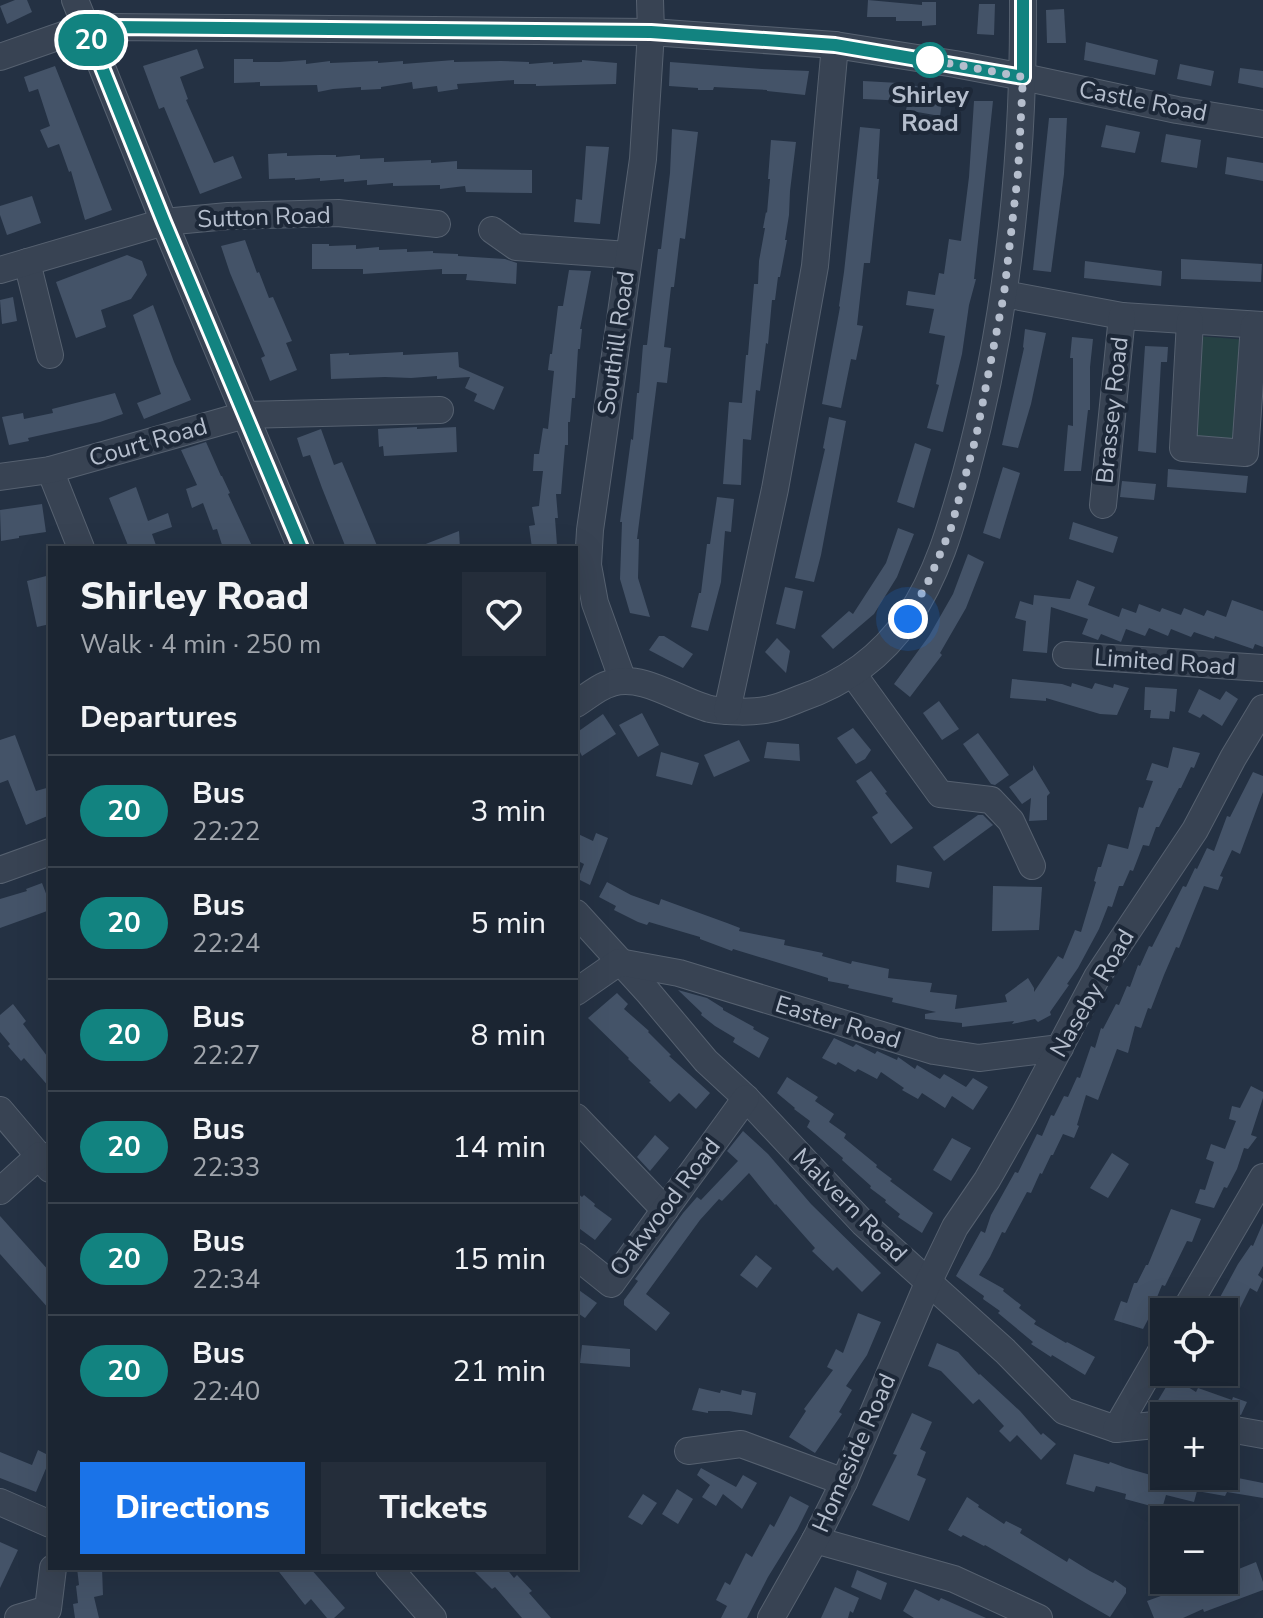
<!DOCTYPE html>
<html lang="en">
<head>
<meta charset="utf-8">
<style>
	:root { --surface:#1b2532; --page:#242d3a; --text:#f1f3f6; --muted:#a0a5ac; --line:#39424d; --accent:#1a73e8 }
	body { margin:0; font-family:"Nunito Sans",sans-serif; background:var(--page); color:var(--text); height:100vh; display:flex; flex-direction:column; font-size:30px; white-space:nowrap }
	* { box-sizing:border-box; margin:0 }
	p { font-size:26px; color:var(--muted) }
	.icon { flex:none; width:44px; height:44px; fill:none; stroke:currentColor; stroke-width:2; stroke-linecap:round; stroke-linejoin:round }
	.map { position:relative; flex:1; overflow:hidden }
	.panel { position:absolute; left:48px; top:546px; width:530px; height:1024px; display:flex; flex-direction:column; background:var(--surface); border-radius:0px; box-shadow:0 8px 32px #0002,0 0 0 2px var(--line) }
	.panel>* { flex:none }
	.badge { padding:0 16px; border-radius:26px; font-size:28px; line-height:52px }
	.buttons { position:absolute; left:1150px; top:1298px; display:grid; gap:16px }
	.buttons a { display:grid; place-items:center; width:88px; height:88px; border-radius:0px; background:var(--surface); box-shadow:0 8px 32px #0002,0 0 0 2px var(--line); font-size:40px }
	.you { position:absolute; width:40px; height:40px; margin:-20px; border:6px solid #fff; border-radius:50%; background:#1a73e8; box-shadow:0 0 0 12px #1a73e833 }
	.map>.badge { position:absolute; translate:-50% -50%; box-shadow:0 0 0 4px #fff }
	h2 { padding:0 32px; font-size:30px; line-height:72px }
	.round { display:grid; place-items:center; flex:none; width:84px; height:84px; border-radius:0px; background:var(--page) }
	.headline { display:flex; align-items:center; justify-content:space-between; height:136px; padding:0 32px }
	h1 { font-size:38px; font-weight:800; line-height:60px }
	.cta { display:flex; gap:16px; margin-top:auto; padding:16px 32px }
	.cta a { flex:1; height:92px; border-radius:0px; background:var(--accent); color:#fff; font-size:32px; font-weight:800; line-height:92px; text-align:center }
	.cta a+a { background:var(--page); color:var(--text) }
	ul { padding:0; list-style:none }
	li { display:flex; align-items:center; gap:24px; height:112px; padding:0 32px; border-top:2px solid var(--line) }
	li div { flex:1 }
	li b { display:block; font-size:30px }
	li em { font-style:normal }
	li .badge { min-width:88px; font-weight:700; text-align:center }
	.map>svg:first-child { display:block }
	.green { fill:#264144 }
	.building { fill:#445368 }
	.lines { fill:none; stroke-linecap:round; stroke-linejoin:round }
	.minor-casing { stroke:#566170; stroke-width:28 }
	.minor { stroke:#384353; stroke-width:26 }
	.line-casing { stroke:#fff; stroke-width:18 }
	.line { stroke:#128380; stroke-width:12 }
	.walk { stroke:#b5becd; stroke-width:8; stroke-dasharray:0 14.4 }
	.stop-dot { fill:#fff; stroke:#128380; stroke-width:4 }
	.labels { text-anchor:middle; dominant-baseline:central; stroke-width:8; stroke-linejoin:round; paint-order:stroke }
	.stop-label { font-size:24px; font-weight:bold; fill:#b5becd; stroke:#1d2838 }
	.street-label { font-size:24px; fill:#b5becd; stroke:#1d2838 }
</style>
</head>
<body>
<div class="map">
<svg width="1263" height="1618" viewBox="0 0 1263 1618">
	<rect width="100%" height="100%" fill="#243143"/>
	<path class="green" d="M1197,336L1249,340L1237,444L1190,441Z"/>
	<g class="building">
		<path d="M15,0H27L32,12L7,24L0,6Z"/>
		<path d="M868,0L922,5V2H936V25L922,26V21H896V17H867Z"/>
		<path d="M979,4H995L994,35L977,34Z"/>
		<path d="M1064,9L1066,43H1047L1046,10Z"/>
		<path d="M1086,42L1158,60L1155,75L1084,60Z"/>
		<path d="M197,49L204,68L180,77L188,99L186,100L214,163L233,156L242,178L200,194L164,107L159,109L143,66Z"/>
		<path d="M234,59H253V62H279L306,60V64L330,61V63L378,61V63L403,61V64L454,60V62L501,61L529,62V64L553,62V64L582,62V60L617,63L616,84L536,86V84H514V80L457,84L458,89L438,92L437,86L413,89L412,82L381,87V89L361,90V87L333,89L318,92L317,85L260,86V82L234,83Z"/>
		<path d="M670,62L762,69L809,71L805,95L767,91V90L714,87L713,90H698V88L669,86Z"/>
		<path d="M1180,64L1214,71L1211,86L1177,79Z"/>
		<path d="M55,66L112,210L85,220L71,171L69,172L59,144L48,148L40,130L50,126L38,89L29,92L24,77Z"/>
		<path d="M1240,68L1263,71V88L1238,83Z"/>
		<path d="M863,81L899,83L944,91L940,116L906,110L908,101L863,99Z"/>
		<path d="M974,101H993L974,279H976L969,305L962,354L943,432L927,428L939,385L936,384L945,336L929,333L934,309L906,305L908,291L935,295L939,273L944,274L949,239L961,241L969,177Z"/>
		<path d="M1049,118H1067L1064,174L1051,272L1033,270Z"/>
		<path d="M1106,125L1140,132L1135,153L1101,147Z"/>
		<path d="M860,127L880,129L877,179H879L870,263H864L857,325L863,326L856,360L851,359L841,408L822,404L840,307L839,306L844,272Z"/>
		<path d="M672,129L698,132L685,239L680,238L674,287H671L664,347L671,348L667,383L657,382L637,539H639L638,578L650,617L630,613L620,579L622,522H620L631,439L633,440L637,393H639L643,345H647L658,249H661L670,173Z"/>
		<path d="M1166,134L1201,140L1197,168L1161,162Z"/>
		<path d="M771,140L796,142L790,191L789,215L785,240H787L780,277H778L775,300H772L768,344L766,343L760,391L756,390L751,440L743,439L741,485L723,484L729,402L742,403L746,355H748L754,284H758L759,261L765,228H763L766,212L767,213L770,179H768Z"/>
		<path d="M586,146L609,147L600,224L574,222L576,199L582,200Z"/>
		<path d="M287,153V156L319,155H336V157L360,155V159L384,158V162L431,160V163L457,161V169L532,170V193L466,192L465,186L440,189V185L393,186V183L367,185V180L344,182V179L320,181V178L295,180V178L269,179L268,154Z"/>
		<path d="M1227,157L1263,163V181L1225,174Z"/>
		<path d="M32,196L41,223L7,235L0,215V206Z"/>
		<path d="M245,240L257,273L259,272L269,298L273,297L292,341L286,343L297,370L270,381L261,358L265,356L230,273L221,246Z"/>
		<path d="M312,244H329V246L356,245V249L379,247V250L407,249V252L433,251V253L458,254V256L505,259L517,263L516,284L466,280L467,274H442V269L363,274V269H312Z"/>
		<path d="M127,255L142,261L147,275L131,299L101,310L106,327L76,338L56,282Z"/>
		<path d="M1181,259L1262,264L1261,282L1181,279Z"/>
		<path d="M1085,261L1162,271L1161,286L1084,278Z"/>
		<path d="M569,270L591,271L580,329H582L580,349H578L575,398H572L570,422H568V445H565L561,494H556L558,518H555L557,545L532,548L529,526L535,525L532,507L539,506L543,471H533L534,454H539L543,428L548,429L554,371L548,370L550,354H552L558,306H563Z"/>
		<path d="M13,297L17,321L2,324L0,300Z"/>
		<path d="M153,305L174,362L191,400L144,419L137,403L161,394L133,315Z"/>
		<path d="M1025,329L1046,333L1031,404L1018,448L1002,445L1024,348L1023,347Z"/>
		<path d="M1072,337L1093,339L1090,367V410H1088L1081,471H1064L1068,425L1073,426V358H1070Z"/>
		<path d="M1145,346L1168,347L1167,362H1161L1156,453L1138,451Z"/>
		<path d="M403,352V355L458,352L459,367L504,387L494,410L474,401L477,394L465,388L470,377L437,379V376L411,378L385,377L331,379L330,354L349,353V355Z"/>
		<path d="M115,393L123,414L100,422L28,438L29,441L9,445L2,417L23,413L24,419L53,413L52,409Z"/>
		<path d="M829,417L846,421L821,555L814,582L795,578L825,449L823,448Z"/>
		<path d="M417,427V429L456,427L457,452L384,456L383,446L379,447L378,429Z"/>
		<path d="M321,429L334,465L342,462L378,548H346L322,488L310,455L303,457L297,438Z"/>
		<path d="M206,442L221,476H222L230,493L228,494L253,548H223L217,529L213,530L203,503L192,508L186,489L197,485L181,450Z"/>
		<path d="M915,443L931,449L914,508L897,502Z"/>
		<path d="M1003,467L1020,473L1000,539L983,533Z"/>
		<path d="M1168,469L1248,476L1246,493L1167,487Z"/>
		<path d="M1122,481L1156,484L1154,500L1120,497Z"/>
		<path d="M136,487L148,521L168,513L172,527L152,534L157,548H129L109,498Z"/>
		<path d="M717,497L734,499L731,532L725,531L721,582L708,631L691,627L699,593H701L707,544H710Z"/>
		<path d="M42,504L46,532L19,536V538L1,541L0,510Z"/>
		<path d="M1073,522L1118,537L1113,553L1069,539Z"/>
		<path d="M898,528L914,534L897,577L874,614L833,649L821,636L849,611L853,614L886,563Z"/>
		<path d="M459,531L460,548H418V547Z"/>
		<path d="M968,554L984,562L966,608L940,653L942,655L910,697L894,684L929,636L953,594Z"/>
		<path d="M50,575V624L37,627L27,581Z"/>
		<path d="M1077,580L1095,587L1088,605L1119,617L1122,608L1136,613L1139,604L1160,612L1162,608L1181,615L1184,608L1204,616L1207,610L1226,617L1232,600L1263,611V647L1255,644L1253,649L1215,636L1214,639L1194,632L1191,637L1171,629L1168,636L1149,628L1145,636L1126,629L1121,642L1101,634L1098,640L1082,634L1088,619L1051,607L1047,653L1023,651L1026,621L1015,618L1020,601L1033,605L1034,595L1070,599Z"/>
		<path d="M785,587L803,591L795,629L776,624Z"/>
		<path d="M659,636H664L693,654L683,668L649,650Z"/>
		<path d="M777,638L790,651L786,673L765,652Z"/>
		<path d="M1012,679L1062,684L1071,687L1072,683L1092,689L1095,683L1113,688L1114,684L1129,688L1117,715L1100,714L1046,698V701L1010,698Z"/>
		<path d="M1145,687L1177,689L1175,712L1170,711L1169,719L1150,718L1151,710H1144Z"/>
		<path d="M1199,689L1220,700L1226,691L1238,699L1222,726L1203,714L1200,718L1188,712Z"/>
		<path d="M939,701L959,729L942,740L923,713Z"/>
		<path d="M642,713L659,745L638,757L619,725Z"/>
		<path d="M603,714L616,734L582,756L576,744V733Z"/>
		<path d="M853,728L871,750L865,759L856,764L837,738Z"/>
		<path d="M978,733L1009,775L995,785L991,784L963,744Z"/>
		<path d="M15,735L36,791L50,787V815L26,825L8,780L0,783V740Z"/>
		<path d="M739,740L750,761L714,777L704,755Z"/>
		<path d="M767,742L799,744L800,761L764,758Z"/>
		<path d="M1173,747L1200,753L1194,768L1191,767L1181,788H1179L1159,827H1156L1149,846L1143,845L1133,871L1130,870L1123,886H1119L1112,907L1108,906L1099,929L1078,968L1067,984L1069,985L1050,1012L1051,1015L1038,1022L1035,1019L1012,1024L1014,1021L962,1027V1023L925,1019V1014L936,1012L892,1002L893,998L848,988L849,985L828,981V978L733,949L732,951L700,939V937L649,922L647,925L638,922L614,910L616,906L599,897L607,882L631,895L659,905L661,899L727,923L740,928L739,931L785,940L784,945L823,953L822,956L851,964L852,961L889,969L888,978L932,983L930,992L957,995L955,1009L1007,1002L1005,995L1028,978L1034,988V992L1058,956L1063,959L1075,930L1081,932L1096,882L1094,881L1098,867H1101L1108,844L1128,849L1139,807L1143,808L1153,781L1146,780L1152,763L1168,768Z"/>
		<path d="M661,752L699,763L692,785L656,776Z"/>
		<path d="M1033,765L1050,793L1047,796V820L1029,821L1031,798L1022,804L1009,787L1033,770Z"/>
		<path d="M871,771L887,792L885,793L913,828L891,844L872,817L878,813L856,781Z"/>
		<path d="M1253,772L1263,776V792L1240,854L1232,850L1220,876L1223,877L1218,890L1204,886L1179,948L1176,947L1164,975L1151,1009L1148,1008L1141,1028L1135,1026L1128,1053L1117,1049L1098,1100L1086,1095L1077,1125L1079,1126L1074,1138L1063,1134L1053,1155H1051L1042,1174L1040,1173L1031,1193L1027,1192L1005,1233L1002,1232L990,1257L979,1275L1004,1289L1003,1291L1021,1305L1019,1308L1036,1321L1034,1324L1066,1343L1067,1342L1095,1357L1085,1375L1052,1355L1051,1357L1031,1344L1033,1342L998,1313L1000,1311L983,1299L984,1296L956,1276L981,1231L985,1233L991,1215L1015,1172L1018,1173L1037,1134L1042,1136L1051,1115L1054,1116L1064,1096L1068,1097L1077,1077L1080,1078L1091,1046L1095,1048L1101,1028L1103,1029L1116,1004L1119,1005L1127,986L1130,987L1138,965L1140,966L1149,946L1152,947L1183,886L1186,887L1195,868L1197,869L1207,848L1214,851L1227,816L1230,817Z"/>
		<path d="M978,815H983L993,825L944,861L933,847Z"/>
		<path d="M576,833L593,841L596,833L608,838L590,885L578,879L584,864L576,860Z"/>
		<path d="M897,865L932,872L929,888L896,882Z"/>
		<path d="M42,883L50,904V910L0,928V899L27,891L26,889Z"/>
		<path d="M993,886L1042,887L1039,930L992,931Z"/>
		<path d="M678,990L707,998L723,1008V1010L754,1027L753,1029L769,1038L759,1058L733,1042L735,1038L715,1026L701,1015L702,1013Z"/>
		<path d="M617,993L628,1004L624,1009L649,1031L648,1032L671,1055L669,1056L710,1093L696,1109L679,1093L670,1102L649,1082L651,1081L628,1059L629,1058L588,1018Z"/>
		<path d="M13,1004L26,1021L23,1024L50,1060V1088L24,1058L21,1061L8,1046L10,1044L0,1032V1015Z"/>
		<path d="M834,1038L853,1047L856,1044L875,1054L877,1051L897,1060L898,1057L915,1069L917,1065L940,1079L944,1074L966,1087L973,1078L988,1087L973,1110L952,1096L945,1108L922,1093L918,1099L902,1090L904,1088L881,1072L877,1079L858,1069L855,1072L838,1062L836,1065L822,1058Z"/>
		<path d="M787,1077L818,1097L815,1101L834,1114L829,1122L846,1134L844,1138L877,1165L876,1167L892,1179L890,1181L933,1213L922,1233L898,1217L900,1214L885,1202L886,1200L870,1188L871,1186L842,1160L843,1158L807,1127L810,1121L794,1109L795,1108L777,1093Z"/>
		<path d="M1251,1086L1263,1092V1098L1251,1135L1257,1137L1248,1149L1244,1148L1237,1169L1227,1188L1224,1187L1214,1208L1195,1203L1200,1189L1205,1190L1214,1162L1206,1159L1211,1144L1225,1149L1236,1121L1229,1119L1232,1106L1240,1108Z"/>
		<path d="M743,1131L768,1154L811,1204L881,1273L862,1292L837,1267L833,1271L812,1251L815,1248L776,1204L775,1205L749,1173L722,1201L719,1199L700,1220L646,1294L670,1313L656,1331L624,1305V1300L638,1281L635,1279L683,1213L697,1197L701,1200L738,1161L727,1151Z"/>
		<path d="M655,1135L669,1148L650,1171L637,1157Z"/>
		<path d="M952,1138L971,1148L951,1181L933,1170Z"/>
		<path d="M1112,1153L1129,1164L1108,1198L1090,1188Z"/>
		<path d="M576,1192L582,1197L584,1195L595,1204L594,1206L612,1219L595,1240L576,1226Z"/>
		<path d="M1171,1209L1201,1219L1192,1242L1187,1241L1165,1286L1162,1285L1151,1312H1152L1143,1329L1114,1320L1121,1301L1127,1303L1134,1283H1137L1146,1265H1148Z"/>
		<path d="M0,1216L50,1272V1310L0,1254Z"/>
		<path d="M1263,1223V1266L1258,1275L1263,1279L1257,1292L1250,1288L1224,1340V1312H1212L1238,1264L1251,1245L1253,1246Z"/>
		<path d="M756,1255L772,1268L757,1288L740,1275Z"/>
		<path d="M576,1288L597,1303L585,1318L576,1312Z"/>
		<path d="M858,1313L881,1322L867,1355L846,1386L852,1390L839,1412L842,1414L815,1453L789,1437L806,1411L804,1409L833,1370L827,1367L836,1349L843,1353Z"/>
		<path d="M937,1343L958,1352L979,1375L980,1374L1020,1411L1041,1435L1043,1433L1056,1444L1041,1460L1017,1435L1010,1442L999,1431L1004,1426L979,1399L973,1404L941,1371L928,1366Z"/>
		<path d="M582,1345L630,1349V1367L580,1363Z"/>
		<path d="M1172,1377L1196,1392L1198,1388L1232,1400L1233,1397L1247,1402L1241,1415L1226,1412L1217,1414L1202,1408L1199,1414L1176,1403L1172,1409L1157,1402Z"/>
		<path d="M699,1388L720,1393L721,1390L741,1395L742,1390L756,1393L752,1415L729,1411H708V1413L692,1410Z"/>
		<path d="M912,1413L932,1422L920,1449L926,1452L917,1475L926,1479L909,1521L872,1505L897,1455L893,1454Z"/>
		<path d="M38,1450L50,1456V1459L36,1492L0,1478V1452L32,1465Z"/>
		<path d="M1074,1454L1109,1464L1110,1462L1126,1468L1179,1483L1180,1476H1191L1213,1482L1214,1476H1228L1263,1483V1498L1227,1492L1225,1496L1197,1491L1194,1502L1166,1495L1162,1509L1125,1499L1126,1494L1096,1486L1094,1492L1066,1484Z"/>
		<path d="M701,1468L736,1487L743,1475L757,1483L742,1509L723,1494L716,1506L702,1497L710,1485L697,1475Z"/>
		<path d="M677,1489L693,1499L678,1524L662,1514Z"/>
		<path d="M643,1494L657,1503L642,1525L628,1517Z"/>
		<path d="M790,1496L809,1506L797,1530L768,1577L747,1618H721L727,1606L716,1600L725,1582L730,1585L746,1553L752,1557L770,1524L774,1527Z"/>
		<path d="M967,1497L979,1505L978,1507L1004,1524L1006,1521L1022,1529L1020,1533L1067,1562L1069,1558L1090,1571L1113,1583L1115,1580L1126,1588V1593L1110,1617L985,1545L984,1546L963,1535L961,1537L948,1530Z"/>
		<path d="M0,1542L18,1550L0,1588Z"/>
		<path d="M1256,1562L1263,1582V1590L1204,1612L1203,1609L1183,1618H1154L1147,1601L1205,1580H1224V1575Z"/>
		<path d="M77,1568H102L103,1595L94,1597L99,1618H75L73,1604L78,1603L76,1586L79,1585Z"/>
		<path d="M276,1568H310L345,1608L334,1618H327L311,1599L305,1605Z"/>
		<path d="M471,1568H506L514,1578L517,1575L532,1591L529,1593L551,1618H522L495,1587L492,1589Z"/>
		<path d="M857,1570L887,1583L881,1600L851,1587Z"/>
		<path d="M835,1587L859,1598L853,1613L850,1611L848,1618H821Z"/>
		<path d="M915,1589L939,1601L941,1598L986,1618H914L903,1611Z"/>
	</g>
	<g class="lines">
		<defs>
			<g id="minor">
				<path d="M75,0L164,222L301,548"/>
				<path d="M89,35L110,27L651,32L835,45L955,64L1023,77L1177,110L1263,124"/>
				<path d="M0,57L86,27"/>
				<path d="M492,230L516,247L628,255"/>
				<path d="M27,262L50,355"/>
				<path d="M0,270L164,222L228,216L338,213L437,224"/>
				<path d="M1004,294L1122,316L1263,325"/>
				<path d="M1190,321L1183,448L1245,453L1254,325"/>
				<path d="M50,470L81,548"/>
				<path d="M0,477L50,470L245,415L440,410"/>
				<path d="M1103,505L1122,316"/>
				<path d="M1066,655L1263,668"/>
				<path d="M853,674L940,794L991,800L1011,821L1032,866"/>
				<path d="M623,681L595,603L588,565L590,530L643,159L651,32L650,0"/>
				<path d="M576,704C587,697 599,686 612,683C642,673 681,702 710,709C726,712 754,713 770,709C780,707 789,703 799,699C843,684 881,658 908,618C938,575 952,523 966,473C1008,319 1024,159 1023,0"/>
				<path d="M727,711L775,489L815,266L835,45"/>
				<path d="M0,870L50,852"/>
				<path d="M576,913L648,992L706,1061L746,1098L863,1223L1005,1351L1064,1411L1116,1429L1164,1424"/>
				<path d="M576,992L619,962L679,973L934,1051L979,1058L1060,1048"/>
				<path d="M0,1110L50,1169"/>
				<path d="M576,1117L665,1210"/>
				<path d="M0,1191L40,1155"/>
				<path d="M576,1256L611,1284L746,1098"/>
				<path d="M1184,1312L1263,1177"/>
				<path d="M1224,1428L1263,1435"/>
				<path d="M1116,1429L1164,1346"/>
				<path d="M688,1451L741,1444L844,1482"/>
				<path d="M0,1502L50,1524"/>
				<path d="M815,1540L954,1579L1039,1618"/>
				<path d="M389,1568L433,1618"/>
				<path d="M18,1618L48,1609L53,1568"/>
				<path d="M771,1618L815,1540L844,1482L928,1283L955,1227L987,1180L1024,1115L1097,977L1195,830L1233,758L1263,708"/>
			</g>
		</defs>
		<use href="#minor" class="minor-casing"/>
		<use href="#minor" class="minor"/>
	</g>
	<g class="lines">
		<defs>
			<path id="line" d="M301,548L164,222L89,35L110,27L651,32L835,45L1023,77V0"/>
		</defs>
		<use href="#line" class="line-casing"/>
		<use href="#line" class="line"/>
		<path class="walk" d="M908,619L930,578L951,528L976,437L1004,294L1018,173L1023,77L925,59L930,60"/>
	</g>
	<circle class="stop-dot" cx="930" cy="60" r="16"/>
	<g class="labels">
		<g class="stop-label">
			<text x="930" y="95">Shirley<tspan x="930" dy="28">Road</tspan></text>
		</g>
		<g class="street-label">
			<text transform="translate(1143 101) rotate(11)">Castle Road</text>
			<text transform="translate(264 217) rotate(-2)">Sutton Road</text>
			<text transform="translate(616 343) rotate(-82)">Southill Road</text>
			<text transform="translate(1112 410) rotate(-84)">Brassey Road</text>
			<text transform="translate(148 442) rotate(-16)">Court Road</text>
			<text transform="translate(1165 662) rotate(4)">Limited Road</text>
			<text transform="translate(1092 993) rotate(-60)">Naseby Road</text>
			<text transform="translate(838 1022) rotate(17)">Easter Road</text>
			<text transform="translate(850 1205) rotate(45)">Malvern Road</text>
			<text transform="translate(665 1207) rotate(-53)">Oakwood Road</text>
			<text transform="translate(854 1453) rotate(-66)">Homeside Road</text>
		</g>
	</g>
</svg>
<div class="buttons">
<a><svg class="icon" aria-label="locate" viewBox="0 0 24 24"><circle cx="12" cy="12" r="6"/><path d="M12 2v4M12 18v4M2 12h4M18 12h4"/></svg></a>
<a>+</a>
<a>−</a>
</div>
<div class="you" style="left:908px;top:619px"></div>
<b class="badge" style="left:91px;top:40px;background:#128380;color:#fff">20</b>
<section class="panel">
<div class="headline"><div><h1>Shirley Road</h1><p>Walk · 4 min · 250 m</p></div><a class="round"><svg class="icon" aria-label="heart" viewBox="0 0 24 24"><path d="M12 20l-8-8c-3-5 5-10 8-4 3-6 11-1 8 4z"/></svg></a></div>
<h2>Departures</h2>
<ul>
<li><span class="badge" style="background:#128380;color:#fff">20</span><div><b>Bus</b><p>22:22</p></div><em>3 min</em></li>
<li><span class="badge" style="background:#128380;color:#fff">20</span><div><b>Bus</b><p>22:24</p></div><em>5 min</em></li>
<li><span class="badge" style="background:#128380;color:#fff">20</span><div><b>Bus</b><p>22:27</p></div><em>8 min</em></li>
<li><span class="badge" style="background:#128380;color:#fff">20</span><div><b>Bus</b><p>22:33</p></div><em>14 min</em></li>
<li><span class="badge" style="background:#128380;color:#fff">20</span><div><b>Bus</b><p>22:34</p></div><em>15 min</em></li>
<li><span class="badge" style="background:#128380;color:#fff">20</span><div><b>Bus</b><p>22:40</p></div><em>21 min</em></li>
</ul>
<div class="cta"><a>Directions</a><a>Tickets</a></div>
</section>
</div>
</body>
</html>
